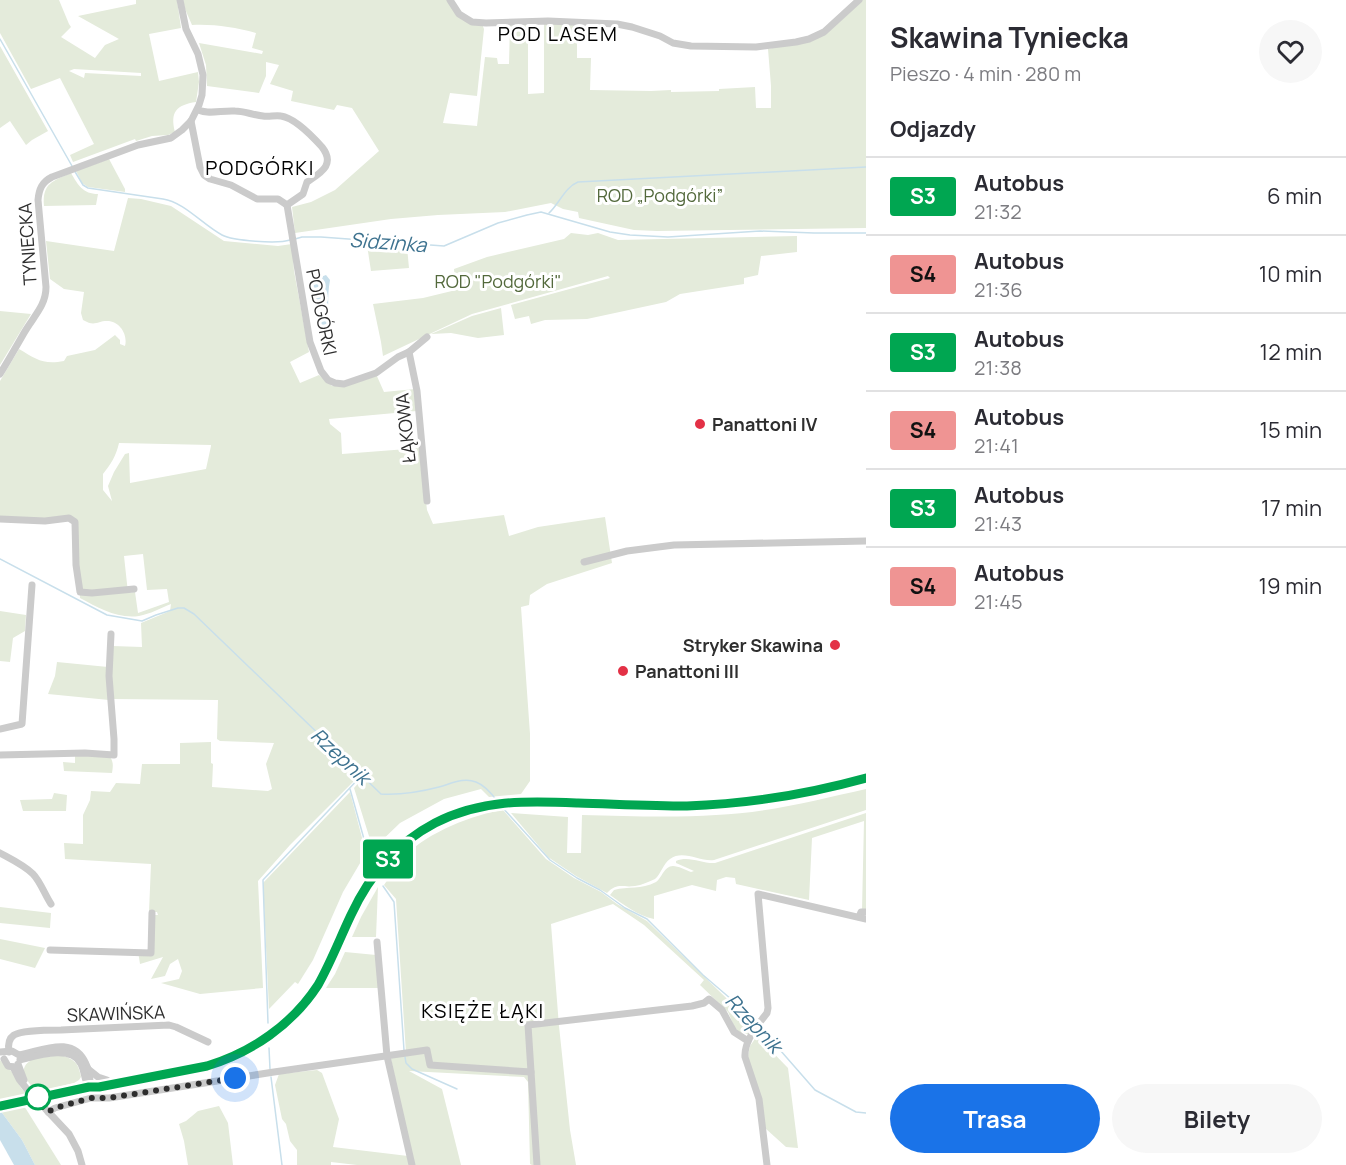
<!DOCTYPE html>
<html lang="pl">
<meta charset="utf-8">
<style>
body{margin:0;font-family:Manrope,sans-serif;background:#f7f7f7;color:#2b2b33;height:100vh;display:flex;flex-direction:column;font-size:22px;white-space:nowrap}
*{box-sizing:border-box;margin:0}
p{font-size:20px;color:#7c7c81}
.icon{flex:none;width:33px;height:33px;fill:none;stroke:currentColor;stroke-width:2;stroke-linecap:round;stroke-linejoin:round}
.map{position:relative;flex:1;overflow:hidden}
.drawer{display:flex;flex-direction:column;background:#fff;width:480px}
.drawer>*{flex:none}
.badge{padding:0 12px;border-radius:4px;font-size:21px;line-height:39px}
.you{position:absolute;width:30px;height:30px;margin:-15px;border:4px solid #fff;border-radius:50%;background:#1a73e8;box-shadow:0 0 0 9px #1a73e833}
.map>.badge{position:absolute;translate:-50% -50%;box-shadow:0 0 0 3px #fff}
h2{padding:0 24px;font-size:22px;line-height:54px}
.round{display:grid;place-items:center;flex:none;width:63px;height:63px;border-radius:32px;background:#f7f7f7}
.headline{display:flex;align-items:center;justify-content:space-between;height:102px;padding:0 24px}
h1{font-size:28px;font-weight:700;line-height:45px}
.button{display:flex;gap:12px;margin-top:auto;padding:12px 24px}
.button a{flex:1;height:69px;border-radius:36px;background:#1a73e8;color:#fff;font-size:24px;font-weight:700;line-height:69px;text-align:center}
.button a+a{background:#f7f7f7;color:#2b2b33}
ul{padding:0;list-style:none}
li{display:flex;align-items:center;gap:18px;height:78px;padding:0 24px;border-top:2px solid #e1e1e2}
li div{flex:1}
li b{display:block;font-size:22px}
li em{font-style:normal}
li .badge{min-width:66px;font-weight:700;text-align:center}
main{display:flex;flex:1;min-height:0}
.map>svg:first-child{display:block}
</style>
<main>
<div class="map">
<svg width="866" height="1165" viewBox="0 0 866 1165">
<rect width="100%" height="100%" fill="#fff"/>
<!-- green -->
<g fill="#e4ebdb" fill-rule="evenodd">
<path d="M 0,0 L 59,0 L 69,24 L 71,27 L 61,37 L 95,58 L 105,45 L 119,39 L 78,16 L 136,4 L 136,0 L 177,0 L 181,28 L 149,34 L 159,81 L 198,72 L 199,82 L 196,102 C 176,105 170,112 175,132 L 168,135 L 152,136 L 136,141 L 135,139 L 73,162 L 70,155 L 94,144 L 60,78 L 31,89 L 0,33 ZM 74,69 L 141,73 L 141,76 L 85,73 L 84,78 L 69,71 Z"/>
<path d="M 183,0 L 447,0 L 457,15 L 482,24 L 484,29 L 477,96 L 450,93 L 443,123 L 477,126 L 485,57 L 497,58 L 498,64 L 509,64 L 510,24 L 528,23 L 528,94 L 544,93 L 544,23 L 577,25 L 577,58 L 591,58 L 590,90 L 651,91 L 671,90 L 671,92 L 719,91 L 719,89 L 755,87 L 756,108 L 771,108 L 771,86 L 768,49 L 809,40 L 862,0 L 866,0 L 866,228 L 657,231 L 634,230 L 579,218 L 578,212 L 563,209 L 551,203 L 505,212 L 438,215 L 391,219 L 295,233 L 292,207 L 311,202 L 335,190 L 379,151 L 352,108 L 337,105 L 334,110 L 291,101 L 293,91 L 270,84 L 279,65 L 266,62 L 266,76 L 259,93 L 207,86 L 206,65 L 199,43 L 262,54 L 263,51 L 252,48 L 256,33 C 234,27 214,24 192,25 L 185,9 Z"/>
<polygon points="0,46 48,131 32,140 26,145 10,121 0,128"/>
<polygon points="109,159 125,189 125,192 88,187 82,183 76,171"/>
<path d="M 71,173 C 78,185 83,194 98,194 L 96,205 L 44,206 C 42,183 53,181 71,173 Z"/>
<path d="M 128,198 L 141,199 L 171,206 L 224,241 L 278,246 L 292,244 L 294,271 L 309,352 L 290,362 L 300,383 L 319,375 L 332,386 L 338,386 L 376,374 L 384,392 L 415,389 L 417,411 L 329,419 L 330,424 L 341,433 L 342,454 L 420,448 L 427,510 L 433,524 L 504,515 L 509,536 L 538,527 L 605,517 L 612,563 L 547,584 L 530,595 L 529,605 L 521,607 L 530,734 L 530,781 L 521,794 L 489,797 L 481,789 L 444,799 L 400,823 L 373,849 L 354,788 L 361,780 L 358,777 L 290,845 L 258,881 L 263,988 L 200,994 L 161,983 L 179,979 L 182,971 L 178,959 L 170,964 L 165,976 L 151,979 L 163,957 L 140,964 L 138,951 L 149,950 L 149,915 L 158,915 L 157,912 L 149,912 L 151,864 L 65,859 L 64,843 L 83,844 L 83,815 L 90,800 L 91,791 L 110,792 L 116,783 L 140,784 L 142,764 L 180,764 L 180,743 L 211,742 L 211,763 L 213,764 L 212,787 L 268,791 L 272,789 L 266,764 L 274,743 L 220,741 L 217,739 L 218,700 L 113,699 L 110,677 L 112,646 L 142,647 L 141,623 L 170,611 L 171,604 C 161,608 150,614 139,616 C 117,619 99,608 80,598 L 76,521 L 49,518 L 0,518 L 0,381 L 19,349 C 36,359 43,365 64,361 L 67,356 L 95,350 L 115,335 L 120,340 L 120,344 L 125,346 C 128,335 120,321 107,321 C 97,321 95,327 83,320 L 81,313 L 84,292 L 64,289 L 50,279 L 46,241 L 114,251 ZM 119,443 L 211,445 L 211,446 L 206,469 L 130,483 L 129,453 L 125,454 L 114,472 L 108,486 L 112,501 L 103,490 L 103,474 C 111,464 116,456 119,443 ZM 143,554 L 147,590 L 167,589 L 169,602 L 138,613 L 135,592 L 128,593 L 124,556 Z"/>
<polygon points="571,233 588,235 598,233 618,240 797,236 797,252 761,256 758,275 744,278 744,284 680,294 666,302 587,319 545,320 531,324 529,316 515,319 511,305 610,278 608,276 472,314 383,356 381,342 373,304 423,298 456,290 454,269 487,257 564,239"/>
<polygon points="367,245 407,247 409,268 371,271"/>
<polygon points="501,308 504,335 478,338 451,333 431,334 472,316"/>
<polygon points="0,311 31,314 0,365"/>
<polygon points="0,611 26,615 25,631 13,638 10,662 0,661"/>
<polygon points="57,662 108,667 109,700 48,694 55,676"/>
<path d="M 75,755 L 109,756 C 114,761 113,767 112,773 L 64,771 L 63,762 L 75,763 Z"/>
<path d="M 866,789 L 866,810 L 714,860 C 700,862 683,849 670,859 C 663,864 661,874 655,879 C 648,882 642,885 635,886 C 622,888 618,882 607,893 L 576,876 L 548,857 L 511,813 L 568,817 L 567,853 L 581,853 L 582,815 C 627,816 672,818 716,815 C 767,813 817,800 866,789 Z"/>
<polygon points="350,792 366,853 343,892 313,960 298,984 295,982 269,1009 263,883"/>
<polygon points="54,793 67,795 66,811 23,811 20,800 52,799"/>
<path d="M 503,810 L 546,859 L 574,878 L 601,892 L 617,904 L 647,921 L 754,1025 L 750,1034 L 740,1034 L 735,1028 L 728,1012 L 700,985 L 704,980 L 644,925 L 613,904 L 551,924 L 559,1026 L 570,1130 L 576,1165 L 532,1165 L 530,1164 L 528,1082 L 524,1077 L 409,1071 L 442,1089 L 461,1165 L 413,1165 L 391,1059 L 394,1055 L 406,1053 L 396,899 L 384,885 C 391,875 397,863 406,855 C 427,833 474,814 503,810 Z"/>
<path d="M 866,813 L 866,909 L 862,910 L 864,821 L 812,838 L 809,900 L 736,884 L 735,878 L 726,877 L 717,880 L 716,891 L 692,885 L 654,896 L 654,919 C 638,916 623,904 610,895 L 614,890 C 628,886 641,890 656,882 C 662,878 664,866 673,866 C 678,866 686,870 691,872 L 694,871 L 676,863 L 676,861 C 689,855 702,864 715,863 Z"/>
<polygon points="378,887 376,937 352,937 361,917"/>
<polygon points="0,907 51,913 50,928 0,923"/>
<polygon points="0,939 45,948 35,968 0,959"/>
<polygon points="345,952 376,955 379,988 326,988 335,974"/>
<polygon points="757,1036 788,1068 798,1148 786,1147 765,1128 748,1056 750,1046"/>
<path d="M 61,1055 C 75,1060 78,1062 81,1077 L 79,1080 L 74,1083 L 37,1092 C 29,1083 16,1070 30,1061 L 29,1059 Z"/>
<polygon points="0,1060 12,1072 21,1088 27,1094 15,1097 26,1109 61,1165 35,1165 22,1140 0,1110"/>
<polygon points="317,1070 322,1073 339,1119 333,1147 408,1156 411,1165 357,1165 331,1162 331,1165 297,1165 297,1150 290,1141 286,1124 282,1119 275,1085 279,1074"/>
<polygon points="219,1106 228,1123 233,1165 188,1165 184,1141 179,1124 186,1121 198,1111"/>
</g>
<!-- water -->
<g fill="#c8dfeb">
<path d="M 326,275 L 330,280 C 327,297 328,312 331,329 L 329,331 L 326,331 L 319,324 L 313,282 L 315,279 Z"/>
<polygon points="0,1110 22,1140 35,1165 14,1165 0,1140"/>
</g>
<g fill="none" stroke-linecap="round" stroke-linejoin="round">
<!-- stream -->
<g stroke="#c8dfeb" stroke-width="1.5">
<polyline points="0,39 72,166"/>
<path d="M 74,170 L 83,185 L 88,188 L 163,199 C 184,202 203,225 222,235 C 233,241 278,244 290,240"/>
<path d="M 549,213 C 559,204 565,187 578,182 L 866,167"/>
<polyline points="295,239 302,237 321,237 444,246 498,223 527,215 541,212 610,232 630,235 668,237 760,231 814,233 866,233"/>
<path d="M 0,559 L 107,615 L 142,621 L 156,615 L 178,608 L 184,608 L 194,614 L 381,794 C 400,795 420,792 439,787 C 451,784 463,777 476,782 C 484,785 492,794 497,801"/>
<polyline points="350,789 371,864"/>
<polyline points="502,807 550,860 577,878 600,890 625,908 647,919 703,975 745,1011 757,1024"/>
<polyline points="383,886 394,902 404,1050"/>
<polyline points="268,1023 263,880 362,775"/>
<polyline points="760,1027 815,1090 856,1112 866,1113"/>
<polyline points="269,1048 270,1069"/>
<polyline points="405,1057 406,1063 412,1069 457,1089"/>
<polyline points="271,1077 282,1165"/>
</g>
<!-- minor -->
<g stroke="#cbcbcb" stroke-width="7">
<polyline points="450,0 459,14 472,22 486,23 548,21 617,24 632,27 660,36 673,43 691,46 756,47 796,42 809,39 824,32 859,0"/>
<path d="M 191,121 L 200,167 L 204,175 L 210,179 L 231,185 L 257,199 L 278,199 L 287,205 L 303,194 L 307,182 C 320,173 336,165 322,147 C 313,137 295,118 281,116 C 275,115 269,117 263,116 C 253,115 244,111 235,111 C 222,110 210,115 198,110"/>
<polyline points="287,205 310,342 321,371 328,380 335,383 344,384 376,373 398,357 409,352 427,337"/>
<polyline points="409,352 417,391 427,501"/>
<path d="M 0,374 C 8,361 16,347 24,333 C 33,317 46,306 46,287 L 38,200 C 39,189 42,182 52,177 L 138,145 L 171,138 L 182,130 L 191,121 L 199,105 L 202,95 L 203,75 L 198,54 L 186,29 L 180,0"/>
<polyline points="0,519 45,521 69,518 75,522 76,565 80,592 92,593 134,589"/>
<polyline points="584,562 627,551 674,545 866,541"/>
<polyline points="0,729 22,724 32,585"/>
<polyline points="0,755 85,753 114,755 114,739 109,676 111,634"/>
<path d="M 0,853 C 11,859 24,865 33,874 C 40,881 45,895 51,904"/>
<polyline points="859,917 861,912 866,912"/>
<polyline points="377,942 387,1056 412,1165"/>
<polyline points="50,950 151,953 152,913"/>
<path d="M 0,1052 L 12,1051 L 19,1055 C 42,1051 73,1034 86,1064 C 90,1072 91,1078 89,1087"/>
<path d="M 9,1052 C 8,1046 8,1039 14,1035 C 23,1030 50,1030 61,1030 C 97,1028 133,1027 169,1025 L 176,1027 L 208,1042"/>
<polyline points="4,1059 8,1066 13,1067"/>
<path d="M 20,1060 C 36,1056 72,1044 81,1064 C 85,1072 84,1080 89,1087"/>
<polyline points="18,1064 24,1080"/>
<polyline points="13,1067 19,1079 26,1088 69,1134 78,1151 82,1165"/>
<polyline points="88,1069 98,1077 107,1080"/>
<polyline points="48,1112 55,1108 91,1098 109,1098 274,1072 427,1050 430,1065 531,1072"/>
<polyline points="537,1165 528,1025 692,1006 704,1003 709,999 722,1010 734,1032 748,1041"/>
<path d="M 767,1165 L 759,1099 L 745,1057 C 744,1041 757,1026 767,1013 L 768,1008 L 758,894 L 866,919"/>
</g>
<!-- major -->
<path stroke="#a6a6a6" stroke-width="8" d="M 46,1095 L 206,1066 C 252,1052 292,1025 318,985 C 331,963 340,938 351,915 C 369,876 397,843 435,823 C 483,798 530,801 582,803 C 617,805 652,806 687,805 C 747,804 808,793 866,778"/>
<!-- major-bridge -->
<polyline stroke="#a6a6a6" stroke-width="8" points="0,1106 46,1095"/>
</g>
<g fill="none" stroke-linecap="round" stroke-linejoin="round">
<!-- line casing -->
<g stroke="#fff" stroke-width="14">
<path id="line" d="M 0,1106 L 89,1087 L 99,1087 L 207,1066 C 252,1052 292,1025 318,985 C 331,962 340,938 351,915 C 369,876 397,843 435,823 C 482,799 527,801 578,803 C 614,804 650,806 687,806 C 747,804 808,794 866,778"/>
</g>
<!-- line -->
<use href="#line" stroke="#00a651" stroke-width="9"/>
<!-- walk -->
<polyline stroke="#2e2e2e" stroke-width="6" stroke-dasharray="0 10.8" points="38,1097 42,1107 48,1112 55,1108 91,1098 109,1098 235,1078"/>
</g>
<!-- markers -->
<g fill="#e33146" stroke="#fff" stroke-width="2">
<circle cx="700" cy="424" r="6"/>
<circle cx="835" cy="645" r="6"/>
<circle cx="623" cy="671" r="6"/>
</g>
<circle fill="#fff" stroke="#00a651" stroke-width="3" cx="38" cy="1097" r="12"/>
<g text-anchor="middle" dominant-baseline="central" stroke-width="6" stroke-linejoin="round" paint-order="stroke">
<!-- park labels -->
<g font-size="18" fill="#53693c" stroke="#fff">
<text x="660" y="195">ROD „Podgórki”</text>
<text x="498" y="281">ROD "Podgórki"</text>
</g>
<!-- street labels -->
<g font-size="18" fill="#2e2e2e" stroke="#fff">
<text transform="translate(27 244) rotate(-94)">TYNIECKA</text>
<text transform="translate(322 312) rotate(78)">PODGÓRKI</text>
<text transform="translate(405 428) rotate(-96)">ŁĄKOWA</text>
<text transform="translate(116 1013) rotate(-2)">SKAWIŃSKA</text>
</g>
<!-- poi labels -->
<g font-size="18" font-weight="bold" fill="#2e2e2e" stroke="#fff" text-anchor="start">
<text x="712" y="424">Panattoni IV</text>
<text x="823" y="645" text-anchor="end">Stryker Skawina</text>
<text x="635" y="671">Panattoni III</text>
</g>
<!-- neighbourhood labels -->
<g font-size="20" letter-spacing="1.5" fill="#000" stroke="#fff">
<text x="558" y="33">POD LASEM</text>
<text x="260" y="167">PODGÓRKI</text>
<text x="483" y="1010">KSIĘŻE ŁĄKI</text>
</g>
<!-- water labels -->
<g font-size="20" font-style="italic" fill="#3d728f" stroke="#fff">
<text transform="translate(388 242) rotate(4)">Sidzinka</text>
<text transform="translate(341 756) rotate(43)">Rzepnik</text>
<text transform="translate(754 1023) rotate(47)">Rzepnik</text>
</g>
</g>
</svg>
<div class="you" style="left:235px;top:1078px"></div>
<b class="badge" style="left:388px;top:859px;background:#00a651;color:#fff">S3</b>
</div>
<section class="drawer">
<div class="headline"><div><h1>Skawina Tyniecka</h1><p>Pieszo · 4 min · 280 m</p></div><a class="round"><svg class="icon" aria-label="heart" viewBox="0 0 24 24"><path d="M12 20l-8-8c-3-5 5-10 8-4 3-6 11-1 8 4z"/></svg></a></div>
<h2>Odjazdy</h2>
<ul>
<li><span class="badge" style="background:#00a651;color:#fff">S3</span><div><b>Autobus</b><p>21:32</p></div><em>6 min</em></li>
<li><span class="badge" style="background:#ef9493;color:#111">S4</span><div><b>Autobus</b><p>21:36</p></div><em>10 min</em></li>
<li><span class="badge" style="background:#00a651;color:#fff">S3</span><div><b>Autobus</b><p>21:38</p></div><em>12 min</em></li>
<li><span class="badge" style="background:#ef9493;color:#111">S4</span><div><b>Autobus</b><p>21:41</p></div><em>15 min</em></li>
<li><span class="badge" style="background:#00a651;color:#fff">S3</span><div><b>Autobus</b><p>21:43</p></div><em>17 min</em></li>
<li><span class="badge" style="background:#ef9493;color:#111">S4</span><div><b>Autobus</b><p>21:45</p></div><em>19 min</em></li>
</ul>
<div class="button"><a>Trasa</a><a>Bilety</a></div>
</section>
</main>
